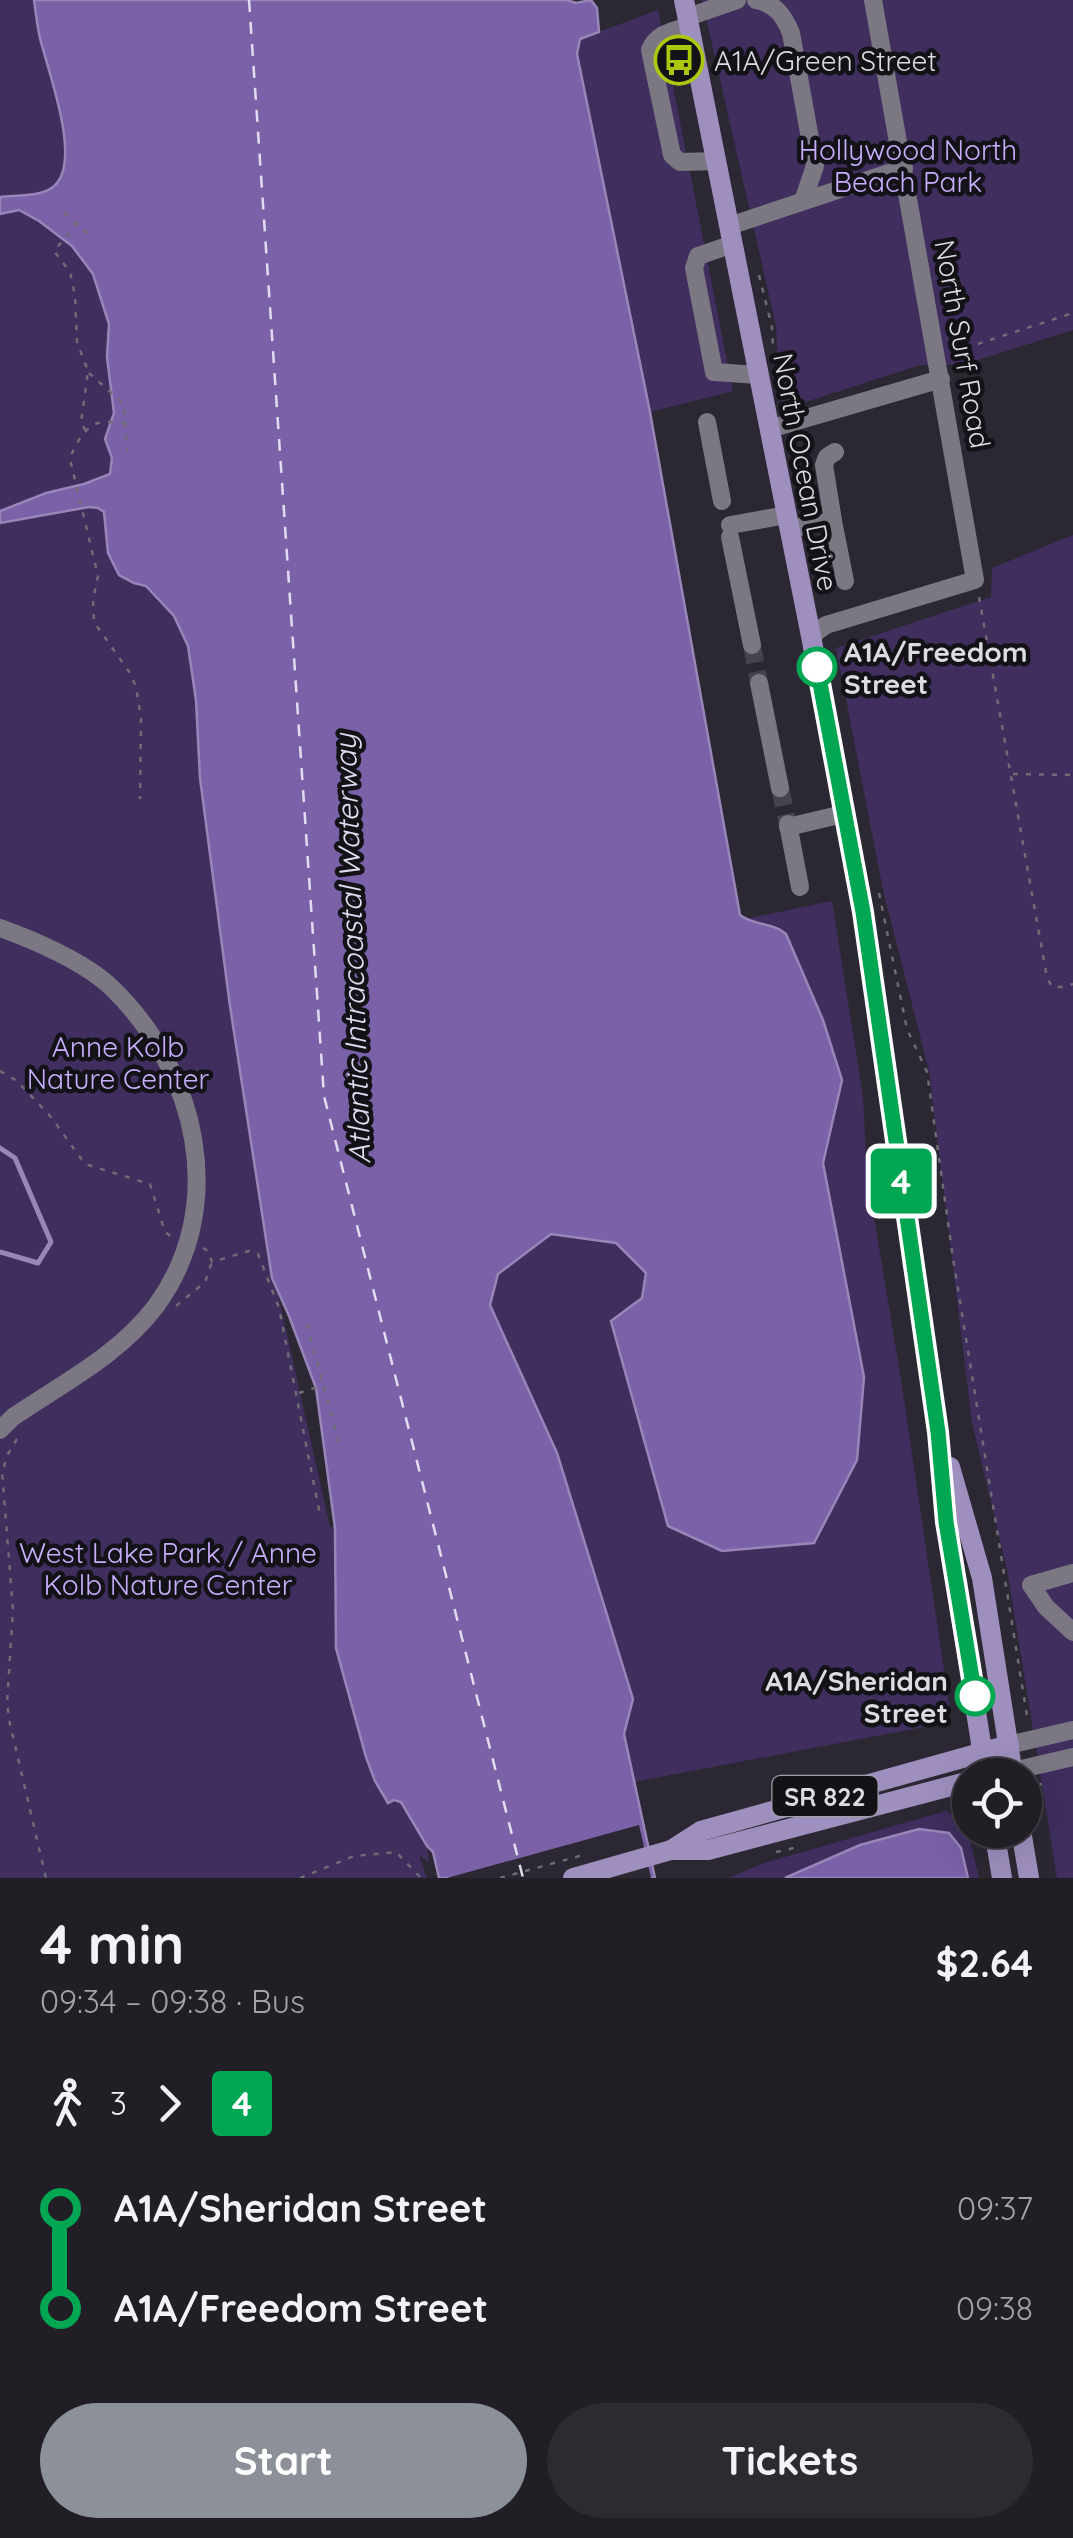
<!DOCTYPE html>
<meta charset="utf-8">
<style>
body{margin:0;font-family:Quicksand,sans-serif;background:#2d2b32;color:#f1f3f6;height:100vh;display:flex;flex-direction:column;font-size:38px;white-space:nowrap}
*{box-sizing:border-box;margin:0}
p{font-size:32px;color:#a2a2a7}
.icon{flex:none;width:55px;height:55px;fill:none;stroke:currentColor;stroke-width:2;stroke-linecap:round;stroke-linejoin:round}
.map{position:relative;height:1878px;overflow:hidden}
.side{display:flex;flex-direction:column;background:#211e26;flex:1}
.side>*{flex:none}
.badge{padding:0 20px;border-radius:8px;font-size:35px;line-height:65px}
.controls{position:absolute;left:952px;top:1758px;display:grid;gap:20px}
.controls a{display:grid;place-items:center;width:90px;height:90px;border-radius:50%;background:#211e26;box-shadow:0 10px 40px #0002,0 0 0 2px #3e3c43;font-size:50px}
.map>.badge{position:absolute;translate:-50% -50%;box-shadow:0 0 0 5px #fff}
.legs{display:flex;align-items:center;gap:15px;height:110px;padding:0 40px;font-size:32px}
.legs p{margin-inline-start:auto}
.headline{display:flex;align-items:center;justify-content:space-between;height:170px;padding:0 40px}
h1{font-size:55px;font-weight:700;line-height:75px}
.action{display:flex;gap:20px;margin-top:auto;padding:20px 40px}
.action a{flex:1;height:115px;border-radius:60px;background:#8c9099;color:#fff;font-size:40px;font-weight:700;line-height:115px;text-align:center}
.action a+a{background:#2d2b32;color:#f1f3f6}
ul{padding:0 40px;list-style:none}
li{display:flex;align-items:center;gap:35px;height:100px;font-size:38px}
li i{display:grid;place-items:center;width:15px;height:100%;margin:0 12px;background:currentColor}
li i::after{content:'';width:25px;height:25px;margin:-12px;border:8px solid;border-radius:50%;background:#211e26}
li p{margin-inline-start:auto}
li:first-child i{background:linear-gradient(#0000 50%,currentColor 0)}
li:last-child i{background:linear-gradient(currentColor 50%,#0000 0)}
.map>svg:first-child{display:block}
</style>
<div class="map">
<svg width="1073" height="1878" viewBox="0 0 1073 1878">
<rect width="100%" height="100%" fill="#2c2833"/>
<!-- green -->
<g fill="#3f2e5e">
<polygon points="0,0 46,0 206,487 224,959 266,1240 330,1527 335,1527 336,1648 362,1737 395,1800 401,1802 427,1846 429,1862 419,1855 427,1878 0,1878"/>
<polygon points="702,0 1073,0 1073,330 962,365 920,365 784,409 779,388 776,326"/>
<polygon points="658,10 733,391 650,412 577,54 580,39"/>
<polygon points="1073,535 1073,1878 1057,1878 1007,1569 972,1423 929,1071 883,890 836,648 991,597 992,568"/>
<polygon points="832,901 863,1097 867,1175 902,1386 950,1711 934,1725 634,1782 624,1733 633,1699 490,1305 498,1274 551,1234 616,1243 646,1273 642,1298 653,1469 668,1526 864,1377 823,1163 826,1145 777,926 745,919"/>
<polygon points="946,1811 966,1823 979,1878 968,1878 961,1848 919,1829 860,1845 785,1878 728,1878 764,1863"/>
</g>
<!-- water -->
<g fill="#7a61a8" stroke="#9886b9" stroke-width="2.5">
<path d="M 34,0 L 567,0 L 576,3 L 591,0 L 597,8 L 599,32 L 580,39 L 577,54 L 650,412 L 740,915 C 754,926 773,922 786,934 L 823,1020 L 842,1080 L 823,1163 L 864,1377 L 857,1460 L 814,1543 L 722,1551 L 668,1526 L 611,1321 L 642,1298 L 646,1273 L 616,1243 L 551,1234 L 498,1274 L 490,1305 L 557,1453 L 633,1699 L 624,1734 L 655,1878 L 439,1878 L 433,1852 L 427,1846 L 401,1802 L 394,1800 L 388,1803 L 375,1781 L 366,1757 L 336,1648 L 335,1528 L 316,1388 L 289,1316 L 272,1278 L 230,1006 L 200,778 L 196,700 L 188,646 L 174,616 L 146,586 L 134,583 L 119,575 L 108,553 L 104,512 L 98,508 L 89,507 L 0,523 L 0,511 L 46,493 L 84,484 L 110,474 L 112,458 L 105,439 L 114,413 L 107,357 L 109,324 L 93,274 L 72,246 L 39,221 L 19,210 L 0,214 L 0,197 C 15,195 41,197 53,187 C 84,163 47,69 40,38 C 37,26 36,13 34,0 Z"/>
<polygon points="919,1829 949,1833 961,1848 968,1878 785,1878 860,1845"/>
</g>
<!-- pier -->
<polygon fill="#2c2833" points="639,1825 651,1878 447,1878"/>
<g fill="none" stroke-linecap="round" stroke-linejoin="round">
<!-- stream -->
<polyline stroke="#9886b9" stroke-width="5" points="0,1148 15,1158 51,1242 38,1263 0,1252"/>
<!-- ferry -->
<polyline stroke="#e2dcf0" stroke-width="2.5" stroke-dasharray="12 10" stroke-linecap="butt" points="249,0 324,1096 523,1878"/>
<!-- minor-tunnel -->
<g stroke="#47434d" stroke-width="18" stroke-dasharray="18 9" stroke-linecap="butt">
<polyline points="752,645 759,683"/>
<polyline points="780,788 788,824"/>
</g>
<!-- path -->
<g stroke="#6f6c75" stroke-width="2.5" stroke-dasharray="5 8" stroke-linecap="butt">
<polyline points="64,213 91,236"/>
<polyline points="78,223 54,251 70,272 75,296 77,342 88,371 81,423 86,431"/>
<polyline points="759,275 772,327 773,346"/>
<polyline points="953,352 1073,313"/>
<polyline points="89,373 124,404 127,451"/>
<path d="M 126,423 C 118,423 105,421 98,423 C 84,428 74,446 70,459 L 98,576 L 93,600 L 94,622 L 130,673 L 136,687 L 141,718 L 140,799"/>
<polyline points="979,597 1047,978 1052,987 1062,987 1073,984"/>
<polyline points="1013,774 1073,775"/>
<polyline points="879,893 907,1029 927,1072 953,1258 1027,1716"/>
<polyline points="0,1071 17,1081 51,1117 85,1164 150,1184 165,1232 172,1237"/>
<polyline points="203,1248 208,1251 212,1262 249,1251 258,1254 279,1308 320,1515"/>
<polyline points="176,1306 205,1282 212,1262"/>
<polyline points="307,1324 340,1447"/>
<polyline points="299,1393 324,1385"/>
<polyline points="17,1439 8,1454 2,1472 13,1610 7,1703 10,1724 46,1878"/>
<polyline points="1038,1787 1044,1781"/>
<polyline points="776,1852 798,1847"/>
<polyline points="300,1878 354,1856 396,1852 421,1878"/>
<polyline points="500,1878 583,1855"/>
</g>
<!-- minor -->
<g stroke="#7b7884" stroke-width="18">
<path d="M 756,0 C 776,4 784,16 791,33 L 815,166 L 803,201"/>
<polyline points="688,17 737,0"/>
<path d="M 689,26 C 674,31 656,33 650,50 L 672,155 L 680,162 L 716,161"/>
<polyline points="729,226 904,168"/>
<polyline points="733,244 698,256 694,268 714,372 758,375"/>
<polyline points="707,422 722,501"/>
<polyline points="769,429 941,379"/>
<polyline points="833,521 845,581"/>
<polyline points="730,525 787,515"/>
<polyline points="789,529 833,521 824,465 827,457 835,452"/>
<polyline points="730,537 752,645"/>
<polyline points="811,636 826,625 975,580 873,0"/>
<polyline points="759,683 780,788"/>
<polyline points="788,824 800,887"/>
<polyline points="788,827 843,814"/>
<path d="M 0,928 C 34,940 87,963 113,989 C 197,1071 229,1206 156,1306 C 119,1355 63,1383 13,1417 L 0,1430"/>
<polyline points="1073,1573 1031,1585 1046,1607 1073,1632"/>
<polyline points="1009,1745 1073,1730"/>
<polyline points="1013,1771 1073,1757"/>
</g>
<!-- major -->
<g stroke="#9e8fbe" stroke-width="20">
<polyline points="684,0 811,636 863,912 938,1432 946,1522 986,1775"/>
<polyline points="950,1467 982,1578 1013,1775"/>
<polyline points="994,1830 1002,1878"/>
<polyline points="1021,1830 1029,1878"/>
<polyline points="673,1849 701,1831 1009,1745"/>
<polyline points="573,1878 671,1850 708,1850 970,1781"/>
</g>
</g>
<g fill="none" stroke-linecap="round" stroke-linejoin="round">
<!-- line-1 casing -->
<g stroke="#fff" stroke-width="22">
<polyline id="line-1" points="817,667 863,912 938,1432 946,1522 975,1696"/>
</g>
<!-- line-1 -->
<use href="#line-1" stroke="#00a651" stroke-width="15"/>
</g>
<!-- icons -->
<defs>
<g id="bus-ring" transform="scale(2.5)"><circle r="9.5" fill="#131217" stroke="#adc610" stroke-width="1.5"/><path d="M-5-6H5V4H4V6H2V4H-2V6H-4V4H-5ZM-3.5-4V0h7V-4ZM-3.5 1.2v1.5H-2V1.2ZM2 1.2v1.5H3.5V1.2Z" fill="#adc610"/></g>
</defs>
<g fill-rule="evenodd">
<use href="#bus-ring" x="679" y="60"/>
</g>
<!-- markers -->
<g fill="#fff" stroke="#00a651" stroke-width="5">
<circle cx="817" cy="667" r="18"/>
<circle cx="975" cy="1696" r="18"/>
</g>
<g text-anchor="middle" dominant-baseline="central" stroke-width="9" stroke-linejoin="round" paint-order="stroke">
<!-- shield labels -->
<rect fill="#131217" stroke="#a09fa5" stroke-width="2.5" x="772.5" y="1776" width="105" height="40" rx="8"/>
<g font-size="25" font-weight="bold" fill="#dddbe2">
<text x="825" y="1796">SR 822</text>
</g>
<!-- poi labels -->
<g font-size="28" fill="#dddbe2" stroke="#131217" text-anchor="start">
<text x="714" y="60">A1A/Green Street</text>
</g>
<!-- park labels -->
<g font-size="28" fill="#c8aefd" stroke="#131217">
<text x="908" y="149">Hollywood North<tspan x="908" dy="32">Beach Park</tspan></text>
<text x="118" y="1046">Anne Kolb<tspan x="118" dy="32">Nature Center</tspan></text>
<text x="168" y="1552">West Lake Park / Anne<tspan x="168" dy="32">Kolb Nature Center</tspan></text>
</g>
<!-- street labels -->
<g font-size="28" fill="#dddbe2" stroke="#131217">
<text transform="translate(963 344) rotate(80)">North Surf Road</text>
<text transform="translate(806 472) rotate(79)">North Ocean Drive</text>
</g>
<!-- stop labels -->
<g font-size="28" font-weight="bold" fill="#dddbe2" stroke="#131217" text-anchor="start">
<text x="844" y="651">A1A/Freedom<tspan x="844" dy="32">Street</tspan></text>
<text x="948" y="1680" text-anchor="end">A1A/Sheridan<tspan x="948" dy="32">Street</tspan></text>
</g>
<!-- water labels -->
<g font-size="30" font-style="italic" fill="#e2dcf0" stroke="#131217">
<text transform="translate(352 949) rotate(-92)">Atlantic Intracoastal Waterway</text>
</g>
</g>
</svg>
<div class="controls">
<a><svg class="icon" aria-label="locate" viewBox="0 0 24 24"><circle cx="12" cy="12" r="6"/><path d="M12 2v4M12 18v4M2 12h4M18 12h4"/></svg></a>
</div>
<b class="badge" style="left:901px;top:1181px;background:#00a651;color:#fff">4</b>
</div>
<section class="side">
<div class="headline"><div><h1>4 min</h1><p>09:34 – 09:38 · Bus</p></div><b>$2.64</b></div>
<div class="legs"><svg class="icon" aria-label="walk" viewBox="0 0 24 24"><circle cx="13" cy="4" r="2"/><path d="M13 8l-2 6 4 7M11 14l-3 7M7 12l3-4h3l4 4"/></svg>3<svg class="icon" aria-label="forward" viewBox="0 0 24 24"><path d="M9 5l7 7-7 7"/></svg><b class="badge" style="background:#00a651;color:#fff">4</b></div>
<ul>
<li><i style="color:#00a651"></i><b>A1A/Sheridan Street</b><p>09:37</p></li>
<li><i style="color:#00a651"></i><b>A1A/Freedom Street</b><p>09:38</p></li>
</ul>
<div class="action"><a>Start</a><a>Tickets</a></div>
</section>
